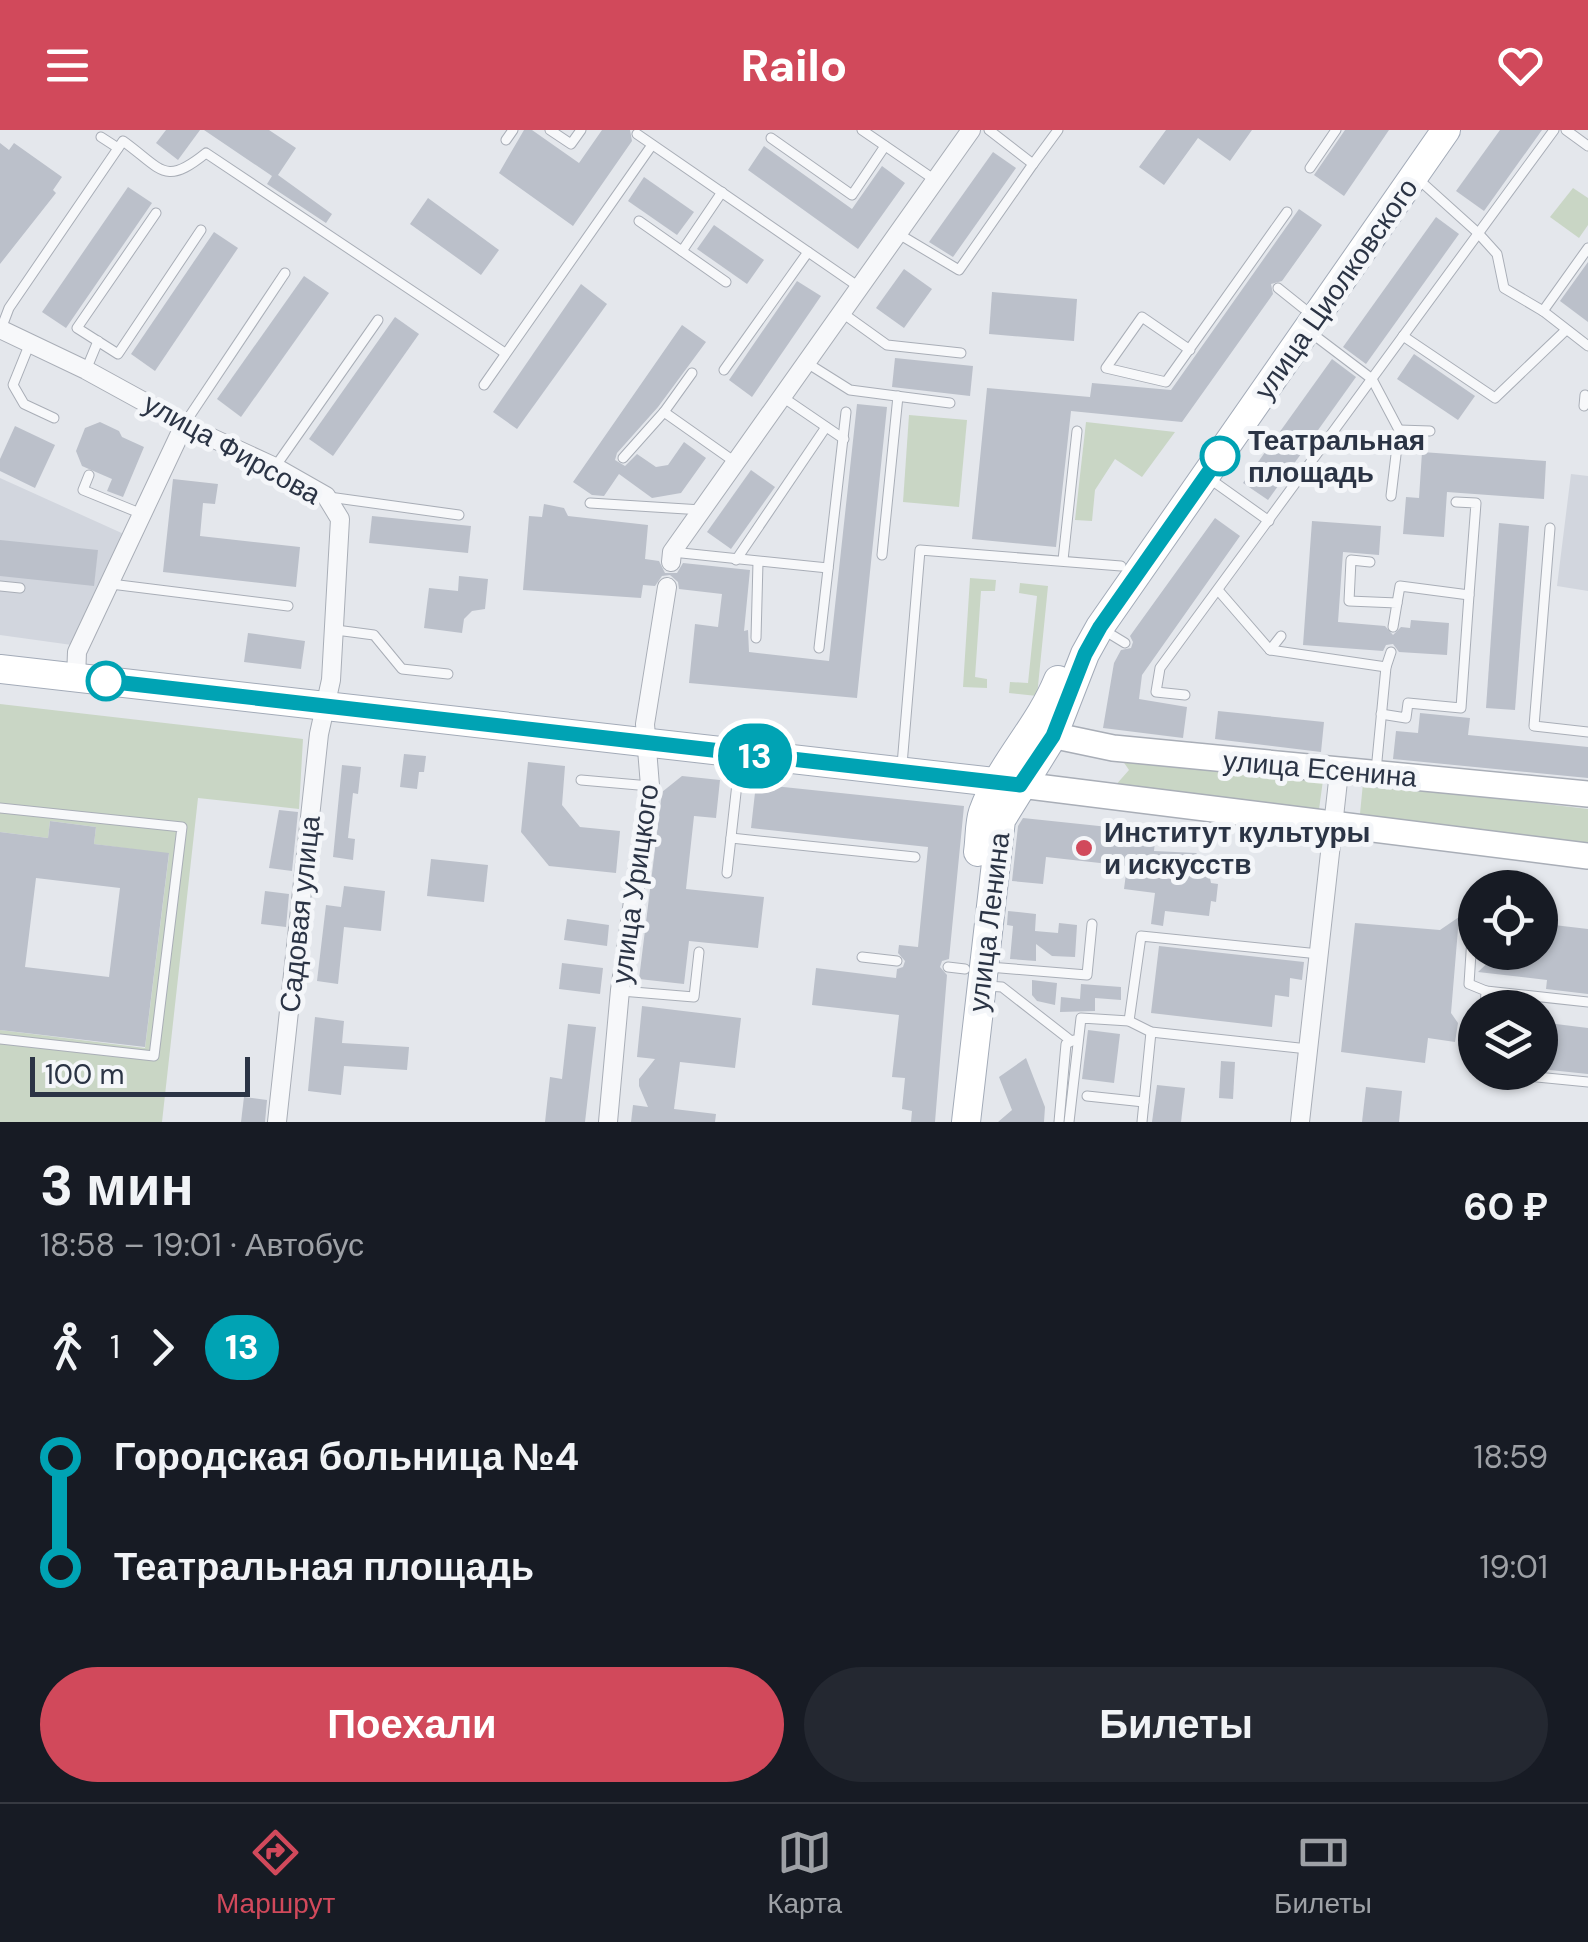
<!DOCTYPE html>
<html lang="ru">
<meta charset="utf-8">
<style>
body{margin:0;font-family:"DM Sans",sans-serif;background:#242831;color:#f1f3f6;height:100vh;display:flex;flex-direction:column;font-size:38px;white-space:nowrap}
*{box-sizing:border-box;margin:0}
p{font-size:32px;color:#9ea1a6}
.icon{flex:none;width:55px;height:55px;fill:none;stroke:currentColor;stroke-width:2;stroke-linecap:round;stroke-linejoin:round}
.map{position:relative;height:992px;overflow:hidden}
.drawer{display:flex;flex-direction:column;background:#171b24;flex:1}
.drawer>*{flex:none}
.badge{padding:0 20px;border-radius:32px;font-size:35px;line-height:65px}
.controls{position:absolute;left:1458px;top:740px;display:grid;gap:20px}
.controls a{display:grid;place-items:center;width:100px;height:100px;border-radius:50%;background:#171b24;box-shadow:0 2px 8px #0004;font-size:50px}
.scale{position:absolute;left:30px;bottom:25px;width:220px;box-sizing:border-box;padding-left:10px;border:5px solid #2b3445;border-top:0;font-size:28px;line-height:35px;white-space:nowrap;color:#2b3445;-webkit-text-stroke:8px #f4f6f9;paint-order:stroke}
.map>.badge{position:absolute;translate:-50% -50%;box-shadow:0 0 0 5px #fff}
.legs{display:flex;align-items:center;gap:15px;height:110px;padding:0 40px;font-size:32px}
.legs p{margin-inline-start:auto}
.head{display:flex;align-items:center;justify-content:space-between;height:170px;padding:0 40px}
h1{font-size:55px;font-weight:800;line-height:75px}
.button{display:flex;gap:20px;margin-top:auto;padding:20px 40px}
.button a{flex:1;height:115px;border-radius:60px;background:#d1495b;color:#fff;font-size:40px;font-weight:800;line-height:115px;text-align:center}
.button a+a{background:#242831;color:#f1f3f6}
ul{padding:0 40px;list-style:none}
li{display:flex;align-items:center;gap:35px;height:110px;font-size:38px}
li i{display:grid;place-items:center;width:15px;height:100%;margin:0 12px;background:currentColor}
li i::after{content:'';width:25px;height:25px;margin:-12px;border:8px solid;border-radius:50%;background:#171b24}
li p{margin-inline-start:auto}
li:first-child i{background:linear-gradient(#0000 50%,currentColor 0)}
li:last-child i{background:linear-gradient(currentColor 50%,#0000 0)}
header{display:flex;justify-content:space-between;align-items:center;height:130px;padding:0 40px;background:#d1495b;color:#fff;font-size:45px;font-weight:800}
.menu{display:flex;justify-content:space-around;align-items:center;height:140px;border-top:2px solid #363941;background:#171b24;font-size:28px;color:#9ea1a6}
.menu a{display:grid;justify-items:center;gap:5px}
.menu .on{color:#d1495b}
.map>svg:first-child{display:block}
</style>
<header><svg class="icon" aria-label="menu" viewBox="0 0 24 24"><path d="M4 6h16M4 12h16M4 18h16"/></svg>Railo<svg class="icon" aria-label="heart" viewBox="0 0 24 24"><path d="M12 20l-8-8c-3-5 5-10 8-4 3-6 11-1 8 4z"/></svg></header>
<div class="map">
<svg width="1588" height="992" viewBox="0 0 1588 992">
<rect width="100%" height="100%" fill="#e4e7ec"/>
<!-- built -->
<g fill="#d2d6de">
<polygon points="1571,344 1588,346 1588,461 1557,456"/>
<polygon points="0,348 126,405 72,515 0,505"/>
</g>
<!-- green -->
<g fill="#c9d6c5">
<polygon points="1573,58 1588,68 1588,95 1579,108 1550,87"/>
<polygon points="909,285 967,290 959,377 903,372"/>
<polygon points="1086,292 1175,302 1142,347 1115,329 1095,360 1092,391 1075,390"/>
<polygon points="970,448 996,450 995,461 981,461 975,547 987,549 987,558 963,557"/>
<polygon points="1020,453 1048,456 1037,566 1009,563 1010,552 1028,553 1037,466 1019,463"/>
<polygon points="0,574 303,609 299,679 198,668 162,992 0,992 0,900 145,918 169,724 94,714 96,697 50,691 48,708 0,702"/>
<polygon points="1118,624 1323,650 1318,687 1114,657 1129,640"/>
<polygon points="1363,653 1588,679 1588,721 1359,694"/>
</g>
<!-- building -->
<g fill="#bbc0ca" fill-rule="evenodd">
<polygon points="166,0 200,0 178,30 156,13"/>
<polygon points="204,0 269,0 296,18 278,45 332,84 326,93 267,54 272,46"/>
<polygon points="524,0 532,0 579,33 602,0 630,0 632,11 573,96 499,43"/>
<polygon points="1166,0 1252,0 1230,31 1198,8 1164,55 1139,37"/>
<polygon points="1345,0 1389,0 1344,66 1314,45"/>
<polygon points="1500,0 1542,0 1484,81 1456,61"/>
<polygon points="0,13 9,20 14,13 62,47 53,60 56,63 0,134"/>
<polygon points="764,16 852,79 882,36 905,53 858,119 748,40"/>
<polygon points="993,22 1016,38 953,127 929,112"/>
<polygon points="644,47 694,82 677,105 628,71"/>
<polygon points="128,57 152,73 66,198 42,182"/>
<polygon points="428,68 499,120 481,145 410,94"/>
<polygon points="1299,79 1322,95 1282,151 1271,154 1273,164 1182,292 1071,281 1056,417 972,409 987,258 1090,267 1092,253 1171,260"/>
<polygon points="1436,87 1459,104 1366,234 1343,217"/>
<polygon points="714,95 764,130 747,154 697,119"/>
<polygon points="214,102 238,118 155,241 131,224"/>
<polygon points="1588,132 1588,192 1560,171"/>
<polygon points="904,139 932,159 904,198 876,178"/>
<polygon points="304,146 329,163 241,287 217,269"/>
<polygon points="797,151 821,166 752,267 729,250"/>
<polygon points="581,154 607,174 517,299 493,282"/>
<polygon points="992,162 1077,169 1074,211 989,204"/>
<polygon points="395,187 419,204 333,326 309,309"/>
<polygon points="682,195 706,212 658,277 617,323 615,330 625,336 637,324 656,337 668,335 684,312 706,328 681,363 652,368 619,344 604,366 592,365 573,352"/>
<polygon points="1414,224 1475,266 1458,290 1397,249"/>
<polygon points="895,228 973,236 970,266 892,257"/>
<polygon points="1332,229 1356,247 1268,370 1243,353"/>
<polygon points="857,274 887,277 857,568 689,553 695,494 718,497 722,464 679,459 678,452 670,445 662,446 655,456 643,455 641,468 523,460 529,386 542,387 544,374 564,378 568,386 648,395 645,429 659,431 665,443 677,443 683,433 750,440 744,501 748,500 749,522 829,531"/>
<polygon points="100,292 119,301 122,307 144,317 123,367 107,361 112,349 82,336 76,321 85,298"/>
<polygon points="15,296 55,315 35,358 0,341 0,329"/>
<polygon points="1422,322 1546,331 1544,369 1447,362 1444,407 1403,404 1406,367 1419,368"/>
<polygon points="751,340 775,357 731,419 707,402"/>
<polygon points="173,349 218,354 215,374 203,373 200,406 300,417 296,457 163,442"/>
<polygon points="372,386 471,396 468,423 369,413"/>
<polygon points="1215,388 1240,406 1142,545 1139,569 1187,577 1183,608 1103,598 1114,533 1121,520 1131,518 1133,512 1130,506"/>
<polygon points="1312,391 1381,396 1379,425 1343,422 1338,492 1385,496 1393,505 1401,497 1410,498 1411,490 1449,493 1447,525 1399,522 1393,514 1386,515 1383,521 1303,515"/>
<polygon points="1499,393 1529,396 1515,580 1486,578"/>
<polygon points="0,410 98,420 94,456 0,446"/>
<polygon points="459,446 488,449 485,479 472,481 464,489 462,503 424,498 429,458 458,461"/>
<polygon points="248,503 305,511 301,539 244,532"/>
<polygon points="1218,581 1324,592 1321,622 1215,609"/>
<polygon points="1420,583 1470,588 1468,605 1588,617 1588,648 1393,629 1396,601 1418,603"/>
<polygon points="404,624 426,626 424,642 419,642 417,659 400,657"/>
<polygon points="528,632 565,636 562,675 580,697 620,701 616,743 549,736 521,702"/>
<polygon points="342,635 361,637 358,664 353,663 348,708 355,709 353,730 333,727"/>
<polygon points="682,646 720,650 716,688 694,686 686,759 764,767 758,818 689,811 684,854 639,849 662,662"/>
<polygon points="756,654 964,676 949,829 942,831 940,837 947,845 935,992 911,992 912,981 902,979 905,948 892,947 899,885 812,875 816,838 896,848 897,839 903,837 905,831 898,823 899,815 918,817 928,717 751,698"/>
<polygon points="279,680 298,682 292,741 269,738"/>
<polygon points="1023,688 1156,702 1154,721 1196,723 1207,733 1211,753 1218,754 1216,772 1211,771 1209,786 1165,781 1163,796 1151,794 1155,763 1124,759 1127,736 1046,727 1043,754 1012,751 1018,696"/>
<path d="M 50,691 L 96,697 L 94,714 L 169,723 L 145,917 L 0,900 L 0,702 L 48,708 ZM 36,748 L 120,758 L 109,847 L 25,837 Z"/>
<polygon points="431,729 488,735 484,772 427,766"/>
<polygon points="344,756 385,761 381,801 344,797 338,854 317,851 326,775 341,777"/>
<polygon points="265,761 289,764 286,797 261,794"/>
<polygon points="1008,781 1036,784 1035,801 1058,803 1059,793 1077,795 1075,827 1052,826 1036,814 1036,831 1010,829 1013,796 1007,795"/>
<polygon points="1459,787 1451,883 1458,893 1455,912 1428,908 1425,933 1341,922 1355,793 1440,800"/>
<polygon points="567,789 609,795 607,816 564,810"/>
<polygon points="1554,795 1588,799 1588,864 1546,859 1547,850 1478,842 1499,822 1540,822 1540,802 1552,804"/>
<polygon points="1159,816 1304,832 1302,850 1290,848 1289,867 1275,865 1272,897 1151,883"/>
<polygon points="562,833 603,838 600,864 559,859"/>
<polygon points="1032,850 1057,853 1055,875 1037,871 1032,865"/>
<polygon points="1081,854 1121,857 1121,870 1095,868 1095,881 1060,882 1061,867 1080,869"/>
<polygon points="642,876 741,888 735,938 680,932 674,979 716,984 715,992 631,992 633,975 648,977 639,956 639,949 655,929 637,927"/>
<polygon points="315,887 344,891 342,913 409,917 407,940 344,936 341,965 308,961"/>
<polygon points="1540,892 1588,898 1588,944 1540,939"/>
<polygon points="568,894 596,897 585,992 545,992 550,947 562,949"/>
<polygon points="1088,900 1120,904 1114,953 1082,949"/>
<polygon points="1026,928 1045,977 1044,992 998,992 1012,980 999,947"/>
<polygon points="1221,931 1235,932 1233,969 1219,968"/>
<polygon points="1157,955 1185,958 1181,992 1152,992"/>
<polygon points="1366,957 1402,961 1399,992 1362,992"/>
<polygon points="244,967 267,970 265,992 241,992"/>
</g>
<g fill="none" stroke-linecap="round" stroke-linejoin="round">
<!-- lane casing -->
<g stroke="#a9aeb7" stroke-width="11">
<g id="lane">
<polyline points="550,0 571,14 581,0"/>
<polyline points="862,0 935,50"/>
<polyline points="1566,0 1588,16"/>
<polyline points="637,4 859,157"/>
<polyline points="101,7 118,18"/>
<polyline points="771,8 852,65 885,16"/>
<polyline points="506,10 513,0"/>
<polyline points="1033,34 1058,0"/>
<polyline points="1310,38 1336,0"/>
<polyline points="1417,48 1478,103 1497,124 1504,158 1543,181 1588,216"/>
<polyline points="156,83 77,198 118,224 201,100"/>
<polyline points="639,91 726,152"/>
<polyline points="897,103 959,140 1033,34 989,0"/>
<polyline points="682,121 722,62"/>
<polyline points="1278,158 1303,178"/>
<polyline points="1543,181 1588,118"/>
<polyline points="841,182 887,215 961,223"/>
<path d="M 1,199 L 9,178 L 123,11 C 162,39 164,57 206,23 L 505,223"/>
<polyline points="1310,202 1372,249 1399,300 1391,366"/>
<polyline points="1403,206 1495,268 1566,200"/>
<polyline points="30,213 13,255 24,274 54,288"/>
<polyline points="1190,220 1142,187 1106,238 1166,252 1287,82"/>
<polyline points="807,233 850,260 950,273"/>
<polyline points="86,240 98,211"/>
<polyline points="724,240 808,122"/>
<polyline points="692,243 664,282 735,332"/>
<polyline points="484,255 652,15"/>
<polyline points="781,266 844,309"/>
<polyline points="1584,276 1585,265"/>
<polyline points="185,293 285,143"/>
<polyline points="1399,300 1430,301"/>
<polyline points="623,328 664,282"/>
<polyline points="275,337 378,190"/>
<polyline points="89,345 83,360 142,384"/>
<polyline points="1210,349 1269,391"/>
<polyline points="329,367 459,385"/>
<polyline points="590,373 702,380"/>
<polyline points="1550,398 1534,596 1588,602"/>
<polyline points="672,422 828,438"/>
<polyline points="882,425 898,266"/>
<polyline points="736,430 826,297"/>
<polyline points="1063,430 1077,301"/>
<polyline points="1370,432 1351,430 1349,471 1397,473 1393,497"/>
<polyline points="111,454 288,476"/>
<polyline points="0,456 20,458"/>
<polyline points="1218,460 1270,520"/>
<polyline points="1397,473 1400,456 1469,465 1476,373 1456,372"/>
<polyline points="1102,499 1125,513"/>
<polyline points="336,500 374,505 402,539 448,544"/>
<polyline points="1281,506 1270,520 1386,537"/>
<polyline points="756,508 758,432"/>
<polyline points="819,518 846,282"/>
<polyline points="1185,565 1156,562 1160,538 1554,0"/>
<polyline points="1381,584 1406,588 1408,573 1461,578 1469,465"/>
<polyline points="902,635 920,420 1121,436"/>
<polyline points="1376,641 1386,537 1391,522"/>
<polyline points="581,650 650,656"/>
<polyline points="0,678 182,697 154,926 0,909"/>
<polyline points="731,708 915,727"/>
<polyline points="727,743 740,627"/>
<polyline points="1475,760 1469,854 1486,861 1485,878"/>
<polyline points="862,827 897,831"/>
<polyline points="948,837 965,839"/>
<polyline points="989,837 1087,845 1092,794"/>
<polyline points="986,856 1002,857 1070,910"/>
<polyline points="621,861 694,867 699,822"/>
<polyline points="1486,861 1588,872"/>
<polyline points="1129,891 1141,806 1319,824"/>
<polyline points="1507,944 1588,952"/>
<polyline points="1087,966 1144,972"/>
<polyline points="1059,992 1066,914 1074,910"/>
<polyline points="1069,992 1081,888 1129,891 1151,902 1308,919"/>
<polyline points="1142,992 1151,902"/>
</g>
</g>
<!-- street casing -->
<g stroke="#a9aeb7" stroke-width="20">
<g id="street">
<polyline points="0,199 86,240 199,302 275,337 326,366 340,389 331,550 319,604 277,992"/>
<polyline points="671,432 672,422 971,0"/>
<polyline points="76,548 77,522 185,293"/>
<polyline points="608,992 620,860 650,656 645,594 667,457"/>
<polyline points="1300,992 1339,642"/>
</g>
</g>
<!-- secondary casing -->
<g stroke="#a9aeb7" stroke-width="28">
<g id="secondary">
<polyline points="1037,602 1113,618 1588,664"/>
<polyline points="1021,655 1588,726"/>
</g>
</g>
<!-- primary casing -->
<g stroke="#a3abb8" stroke-width="30">
<g id="primary">
<polyline points="0,539 1012,654"/>
<path d="M 978,722 C 980,709 979,694 983,682 C 1000,635 1039,597 1058,550"/>
<polyline points="966,992 1001,690 1053,606 1085,524 1100,497 1446,0"/>
</g>
</g>
<!-- lane -->
<use href="#lane" stroke="#f7f8fa" stroke-width="9"/>
<!-- street -->
<use href="#street" stroke="#f7f8fa" stroke-width="18"/>
<!-- secondary -->
<use href="#secondary" stroke="#fff" stroke-width="25"/>
<!-- primary -->
<use href="#primary" stroke="#fff" stroke-width="28"/>
</g>
<g fill="none" stroke-linecap="round" stroke-linejoin="round">
<!-- line-1 casing -->
<g stroke="#fff" stroke-width="22">
<polyline id="line-1" points="106,551 1020,655 1053,606 1085,524 1100,497 1220,326"/>
</g>
<!-- line-1 -->
<use href="#line-1" stroke="#00a3b4" stroke-width="15"/>
</g>
<!-- markers -->
<g fill="#fff" stroke="#00a3b4" stroke-width="5">
<circle cx="1220" cy="326" r="18"/>
<circle cx="106" cy="551" r="18"/>
</g>
<circle fill="#d1495b" stroke="#f4f6f9" stroke-width="4" cx="1084" cy="718" r="10"/>
<g text-anchor="middle" dominant-baseline="central" stroke-width="10" stroke-linejoin="round" paint-order="stroke">
<!-- street labels -->
<g font-size="28" fill="#2b3445" stroke="#f4f6f9">
<text transform="translate(1336 159) rotate(-55)">улица Циолковского</text>
<text transform="translate(232 319) rotate(29)">улица Фирсова</text>
<text transform="translate(1320 639) rotate(5)">улица Есенина</text>
<text transform="translate(635 754) rotate(-82)">улица Урицкого</text>
<text transform="translate(300 784) rotate(-84)">Садовая улица</text>
<text transform="translate(989 792) rotate(-83)">улица Ленина</text>
</g>
<!-- stop labels -->
<g font-size="28" font-weight="bold" fill="#2b3445" stroke="#f4f6f9" text-anchor="start">
<text x="1248" y="310">Театральная<tspan x="1248" dy="32">площадь</tspan></text>
</g>
<!-- poi labels -->
<g font-size="28" font-weight="bold" fill="#2b3445" stroke="#f4f6f9" text-anchor="start">
<text x="1104" y="702">Институт культуры<tspan x="1104" dy="32">и искусств</tspan></text>
</g>
</g>
</svg>
<div class="controls">
<a><svg class="icon" aria-label="locate" viewBox="0 0 24 24"><circle cx="12" cy="12" r="6"/><path d="M12 2v4M12 18v4M2 12h4M18 12h4"/></svg></a>
<a><svg class="icon" aria-label="layers" viewBox="0 0 24 24"><path d="M12 4l9 5-9 5-9-5zM3 14l9 5 9-5"/></svg></a>
</div>
<div class="scale">100 m</div>
<b class="badge" style="left:755px;top:626px;background:#00a3b4;color:#fff">13</b>
</div>
<section class="drawer">
<div class="head"><div><h1>3 мин</h1><p>18:58 – 19:01 · Автобус</p></div><b>60 ₽</b></div>
<div class="legs"><svg class="icon" aria-label="walk" viewBox="0 0 24 24"><circle cx="13" cy="4" r="2"/><path d="M13 8l-2 6 4 7M11 14l-3 7M7 12l3-4h3l4 4"/></svg>1<svg class="icon" aria-label="forward" viewBox="0 0 24 24"><path d="M9 5l7 7-7 7"/></svg><b class="badge" style="background:#00a3b4;color:#fff">13</b></div>
<ul>
<li><i style="color:#00a3b4"></i><b>Городская больница №4</b><p>18:59</p></li>
<li><i style="color:#00a3b4"></i><b>Театральная площадь</b><p>19:01</p></li>
</ul>
<div class="button"><a>Поехали</a><a>Билеты</a></div>
</section>
<nav class="menu">
<a class="on"><svg class="icon" aria-label="directions" viewBox="0 0 24 24"><path d="M12 3l9 9-9 9-9-9zM9 14v-3h6M13 9l2 2-2 2"/></svg>Маршрут</a>
<a><svg class="icon" aria-label="map" viewBox="0 0 24 24"><path d="M3 6l6-2 6 2 6-2v14l-6 2-6-2-6 2zM9 4v14M15 6v14"/></svg>Карта</a>
<a><svg class="icon" aria-label="tickets" viewBox="0 0 24 24"><path d="M3 7h18v10H3zM15 7v10"/></svg>Билеты</a>
</nav>
